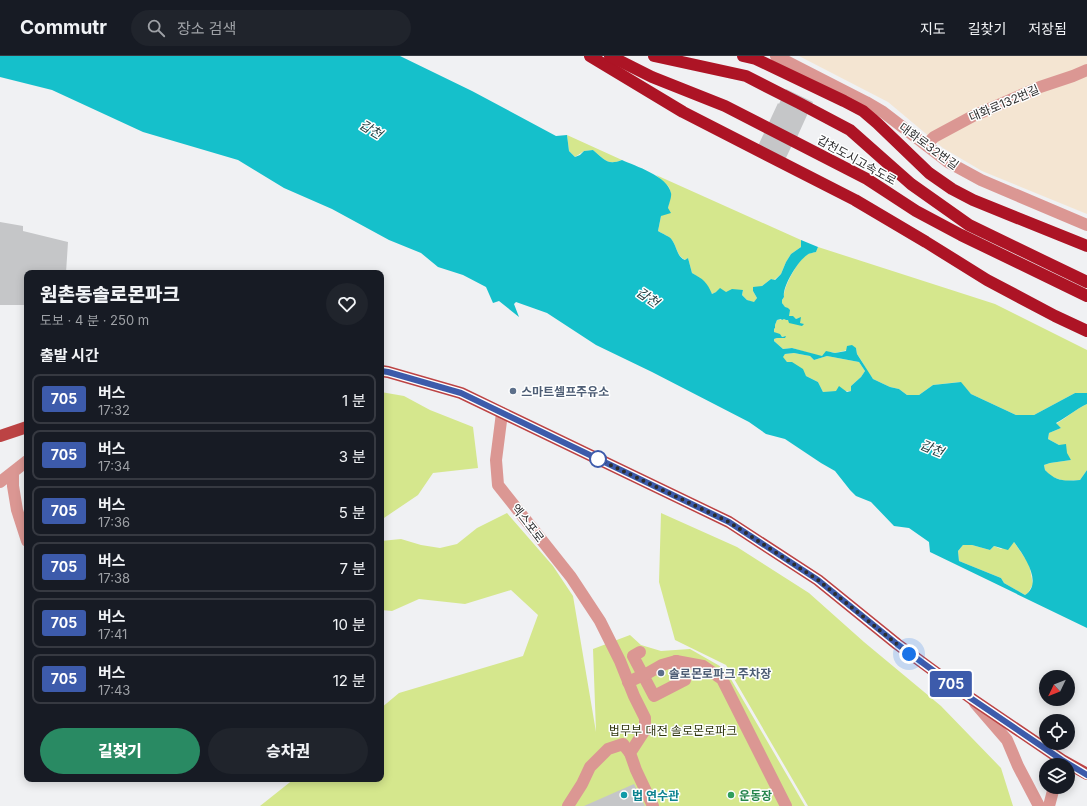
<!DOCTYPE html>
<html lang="ko">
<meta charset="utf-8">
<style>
body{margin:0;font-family:Inter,"Noto Sans KR",sans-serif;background:#20242c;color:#f1f3f6;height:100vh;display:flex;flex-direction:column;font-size:15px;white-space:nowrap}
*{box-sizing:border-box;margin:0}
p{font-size:13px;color:#9ea1a6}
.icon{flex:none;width:22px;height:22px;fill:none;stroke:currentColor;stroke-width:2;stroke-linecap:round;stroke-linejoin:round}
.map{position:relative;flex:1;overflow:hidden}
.side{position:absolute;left:24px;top:214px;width:360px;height:512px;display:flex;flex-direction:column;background:#171b24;border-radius:8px;box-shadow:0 2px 10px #0003}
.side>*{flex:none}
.badge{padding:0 8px;border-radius:3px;font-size:14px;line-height:26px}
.needle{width:26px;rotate:227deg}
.tools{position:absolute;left:1039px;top:614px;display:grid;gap:8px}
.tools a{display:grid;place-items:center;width:36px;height:36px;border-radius:50%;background:#171b24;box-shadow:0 2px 10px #0003;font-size:20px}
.you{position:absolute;width:20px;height:20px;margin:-10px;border:3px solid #fff;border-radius:50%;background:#1a73e8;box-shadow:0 0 0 6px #1a73e833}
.map>.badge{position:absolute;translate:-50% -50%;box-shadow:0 0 0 2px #fff}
h2{padding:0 16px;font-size:15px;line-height:36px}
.round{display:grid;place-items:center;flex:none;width:42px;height:42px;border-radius:21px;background:#20242c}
.head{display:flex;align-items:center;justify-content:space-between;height:68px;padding:0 16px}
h1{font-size:19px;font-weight:800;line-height:30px}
.button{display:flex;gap:8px;margin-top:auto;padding:8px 16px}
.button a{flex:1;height:46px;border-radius:24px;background:#298a63;color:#fff;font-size:16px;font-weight:800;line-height:46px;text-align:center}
.button a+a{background:#20242c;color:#f1f3f6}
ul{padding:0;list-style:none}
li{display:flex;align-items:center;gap:12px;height:50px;margin:0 8px 6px;padding:0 8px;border:2px solid #363941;border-radius:8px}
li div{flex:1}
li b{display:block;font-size:15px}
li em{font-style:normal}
li .badge{min-width:44px;font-weight:700;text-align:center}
header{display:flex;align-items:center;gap:24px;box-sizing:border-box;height:56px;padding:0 20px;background:#171b24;border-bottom:1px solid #363941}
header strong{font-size:19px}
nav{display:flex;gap:22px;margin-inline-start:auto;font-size:14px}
.search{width:280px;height:36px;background:#20242c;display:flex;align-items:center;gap:10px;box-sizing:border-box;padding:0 14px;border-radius:22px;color:#9ea1a6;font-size:15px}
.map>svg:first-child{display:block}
</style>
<header>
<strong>Commutr</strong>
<div class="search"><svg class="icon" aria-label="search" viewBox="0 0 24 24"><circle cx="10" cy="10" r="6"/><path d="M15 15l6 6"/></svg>장소 검색</div>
<nav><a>지도</a><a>길찾기</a><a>저장됨</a></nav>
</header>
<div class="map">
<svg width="1087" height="750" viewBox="0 0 1087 750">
<rect width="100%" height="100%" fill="#f0f1f3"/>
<!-- industrial -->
<polygon fill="#f4e5d2" points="799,0 1087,0 1087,158 982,115 943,92 888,46"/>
<!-- green -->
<g fill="#d5e78d">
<path d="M 567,79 L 622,104 C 607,110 604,103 593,94 L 584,95 L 575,101 L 569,95 Z"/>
<path d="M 656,119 L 801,184 L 801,191 L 791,198 L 786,206 L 781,218 L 774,224 L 771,223 L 762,230 L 753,235 L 757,242 L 754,247 L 747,244 L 742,239 L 743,234 L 726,236 L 716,236 L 712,238 L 701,223 L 692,217 L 688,202 L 686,204 C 677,201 677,191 672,184 C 670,180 662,178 658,175 L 661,160 L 668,152 L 671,138 L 669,131 Z"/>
<path d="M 818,191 L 995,248 L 1087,294 L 1087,337 L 1075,337 L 1034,359 L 1016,359 L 971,338 L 960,326 L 933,329 L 919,339 L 907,339 L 899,333 L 890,331 L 873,323 L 868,316 L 861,304 L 857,298 L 856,292 L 835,297 L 832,296 L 822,300 L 819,300 L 792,292 L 783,293 L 774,285 L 774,283 L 777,282 L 782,282 L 785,280 L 782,281 L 774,276 L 774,273 L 775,272 L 775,269 L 777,264 L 784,263 L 803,268 L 800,267 L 799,262 L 796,263 L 789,260 L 788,252 L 785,252 L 782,247 L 782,244 L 784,241 C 783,231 798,205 806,199 C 809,197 813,197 816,196 Z"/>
<polygon points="794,297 810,300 814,304 827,300 859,306 865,315 861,321 851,330 851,335 823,336 818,326 806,320 787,306 782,301 785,298"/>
<polygon points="381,336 404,340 430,354 473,371 478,412 433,417 418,439 381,464"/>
<path d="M 1087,348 L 1087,414 L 1080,424 L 1065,425 L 1052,421 L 1045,414 L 1044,409 L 1050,407 L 1071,404 L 1059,389 L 1048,383 L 1049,377 L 1061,372 L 1056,368 C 1067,361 1076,353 1087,348 Z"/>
<polygon points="507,457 553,510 573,540 596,676 593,593 630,579 641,589 661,595 690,593 725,613 805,750 260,750 294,723 381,723 381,652 399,637 523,600 538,559 511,534 465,548 419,543 392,555 381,554 381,485 401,483 421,489 440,492 457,488 477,472"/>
<polygon points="661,457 737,491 809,537 864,586 941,650 1001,712 1013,750 808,750 726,609 675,584 659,526"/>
<polygon points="1014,486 1029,508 1033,528 1028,537 1025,539 1004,527 1001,522 959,505 958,495 963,489 972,489 990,494 994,490 1001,493"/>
</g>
<!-- water -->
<path fill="#15c0cb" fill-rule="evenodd" d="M 0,0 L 400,0 L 472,35 L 556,80 L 567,79 L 569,95 L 575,101 L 580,99 L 584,95 L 593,94 C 604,103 607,110 622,104 C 635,110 668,120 671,137 C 672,141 669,147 668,152 L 671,157 L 661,160 L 658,175 C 662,178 670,180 672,184 C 677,191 677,201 685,204 L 688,202 L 692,217 C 703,223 707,226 712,238 L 716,236 L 720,232 L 726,236 L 732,233 L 743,234 L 742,239 L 747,244 L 754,246 L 757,242 L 753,235 L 753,231 L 762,230 L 771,223 L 775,224 L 781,218 L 786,206 L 791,198 L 801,191 L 801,184 L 818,191 L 816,196 C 813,197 809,197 807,199 C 798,205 782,231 784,241 L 782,244 L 782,247 L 785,251 L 788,252 L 790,254 L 789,260 L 793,260 L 796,263 L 801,261 L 800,267 L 804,268 L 802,270 L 789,267 L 788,264 L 786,264 L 784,263 L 782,264 L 781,263 L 777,264 L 775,269 L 775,272 L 774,273 L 774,276 L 780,278 L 782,281 L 786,280 L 785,282 L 777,282 L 774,283 L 774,285 L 783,293 L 792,292 L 822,300 L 826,295 L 835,297 L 846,295 L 847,290 L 852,289 L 856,292 L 857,298 L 873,323 L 890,331 L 899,333 L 907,339 L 919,339 L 933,329 L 961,326 L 971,338 L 1016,359 L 1034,359 L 1075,337 L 1087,337 L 1087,348 C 1076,353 1067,361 1056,367 L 1061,372 L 1049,377 L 1048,383 L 1059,389 L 1066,388 L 1067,397 L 1071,404 L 1050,407 L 1044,409 L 1045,414 C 1057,426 1064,425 1080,424 L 1087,414 L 1087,572 L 930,496 L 929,486 L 909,472 L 894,470 L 871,446 L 856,440 L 850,434 L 835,415 L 821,407 L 785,383 L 766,378 L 749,366 L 652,316 L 596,289 L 547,257 L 516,246 L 514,248 L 519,261 L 499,245 L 493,247 L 486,231 L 463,219 L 438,211 L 421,197 L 389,184 L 332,153 L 284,132 L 238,104 L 143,76 L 52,34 L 0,21 ZM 794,297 L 810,300 L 814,304 L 827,300 L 859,306 L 865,315 L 861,321 L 851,330 L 851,335 L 847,336 L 839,330 L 836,335 L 823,336 L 818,326 L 806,320 L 803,313 L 792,306 L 787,306 L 783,301 L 785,298 ZM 1014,486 C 1023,498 1044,527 1025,539 L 1004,527 L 1001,522 L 959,505 L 958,495 L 963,489 L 972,489 L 990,494 L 994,490 L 1008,494 Z"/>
<!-- building -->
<g fill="#c5c6c8">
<polygon points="786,33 813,46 793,90 792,89 785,104 758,90 778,47 779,48"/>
<polygon points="0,166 23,170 23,175 68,186 66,217 27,217 27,249 0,249"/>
<polygon points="634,728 645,750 584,750"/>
</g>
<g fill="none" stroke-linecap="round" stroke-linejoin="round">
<!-- minor -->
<g stroke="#db9793" stroke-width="12">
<polyline points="776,0 866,46 883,56 948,106 981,124 1087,169"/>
<polyline points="926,89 934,81 973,60 1040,31 1073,20 1087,14"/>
<polyline points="502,357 496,404 498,429 571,521 600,565 620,605 634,640 645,662 645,674 630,697 636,714 653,750"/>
<polyline points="13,417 13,430 17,454 27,485"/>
<polyline points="0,426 27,405"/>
<polyline points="640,596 633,600 654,640 685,624 676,605"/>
<polyline points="628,626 648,617 662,609 676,605 703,610 722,623 786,750"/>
<polyline points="975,647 1007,684 1018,710 1039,750"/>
<polyline points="568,750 582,728 590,711 608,693 623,688 630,697"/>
<polyline points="1049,750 1054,731"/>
</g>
<!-- major -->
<g stroke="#bc4344" stroke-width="12">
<polyline points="381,315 388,316 461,337 729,466 818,524 897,588 972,643 1062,704 1087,718"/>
<polyline points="0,380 27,371"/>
</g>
<!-- highway -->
<g stroke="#ad1425" stroke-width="12">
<polyline points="590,0 683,56 855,144 926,186 987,224 1055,260 1087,275"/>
<polyline points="610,0 652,21 725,50 867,123 916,155 961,179 1087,240"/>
<polyline points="654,0 746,20 799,47 850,74 911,128 969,169 1087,226"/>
<polyline points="743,0 756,3 844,45 863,55 877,67 929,117 952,133 973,144 1087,190"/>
</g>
</g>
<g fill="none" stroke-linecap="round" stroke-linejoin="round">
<!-- line casing -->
<g stroke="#fff" stroke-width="9">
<polyline id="line" points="381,315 388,316 461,337 729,466 818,524 897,588 972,643 1062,704 1087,719"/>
</g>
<!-- line -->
<use href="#line" stroke="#3d5bab" stroke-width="6"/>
<!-- walk -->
<polyline stroke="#2d2d2e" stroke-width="4" stroke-dasharray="0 7.2" points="598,403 729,466 818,524 909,598"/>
</g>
<!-- markers -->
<g fill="#5c6f8a" stroke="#feffff" stroke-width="1.5">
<circle cx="513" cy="335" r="4"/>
<circle cx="661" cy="617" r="4"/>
</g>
<circle fill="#fff" stroke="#3d5bab" stroke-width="2" cx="598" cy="403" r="8"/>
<circle fill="#0f9aa8" stroke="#feffff" stroke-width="1.5" cx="624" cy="739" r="4"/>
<circle fill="#2e9e5b" stroke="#feffff" stroke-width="1.5" cx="731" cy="739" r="4"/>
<g text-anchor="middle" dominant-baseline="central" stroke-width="3" stroke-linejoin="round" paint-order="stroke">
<!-- street labels -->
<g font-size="12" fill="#2d2d2e" stroke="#feffff">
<text transform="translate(1004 47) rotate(-23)">대화로132번길</text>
<text transform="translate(929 90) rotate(36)">대화로32번길</text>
<text transform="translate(857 104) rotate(29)">갑천도시고속도로</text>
<text transform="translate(528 467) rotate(52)">엑스포로</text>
</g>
<!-- service labels -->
<g font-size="12" font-weight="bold" fill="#4e5e75" stroke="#feffff" text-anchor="start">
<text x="521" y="335">스마트셀프주유소</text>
<text x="669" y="617">솔로몬로파크 주차장</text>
</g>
<!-- park labels -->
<g font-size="12" fill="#2f360e" stroke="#feffff">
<text x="673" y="674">법무부 대전 솔로몬로파크</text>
</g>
<!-- culture labels -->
<g font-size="12" font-weight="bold" fill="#0d838f" stroke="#feffff" text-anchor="start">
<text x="632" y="739">법 연수관</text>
</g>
<!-- leisure labels -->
<g font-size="12" font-weight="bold" fill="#27864d" stroke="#feffff" text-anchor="start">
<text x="739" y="739">운동장</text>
</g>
<!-- water labels -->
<g font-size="13" font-style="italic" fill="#263f41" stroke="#feffff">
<text transform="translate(371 73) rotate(31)">갑천</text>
<text transform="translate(648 241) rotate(35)">갑천</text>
<text transform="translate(932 392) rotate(22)">갑천</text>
</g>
</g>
</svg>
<div class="tools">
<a><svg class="needle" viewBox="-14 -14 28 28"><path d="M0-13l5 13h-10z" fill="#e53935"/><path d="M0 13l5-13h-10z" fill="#9ea1a6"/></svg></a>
<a><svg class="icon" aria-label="locate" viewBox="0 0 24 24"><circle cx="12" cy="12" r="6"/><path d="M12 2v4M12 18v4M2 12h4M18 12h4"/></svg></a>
<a><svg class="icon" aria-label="layers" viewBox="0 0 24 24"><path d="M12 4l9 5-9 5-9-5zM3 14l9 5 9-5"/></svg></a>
</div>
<div class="you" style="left:909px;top:598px"></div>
<b class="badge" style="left:951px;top:628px;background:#3d5bab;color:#fff">705</b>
<section class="side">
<div class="head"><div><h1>원촌동솔로몬파크</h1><p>도보 · 4 분 · 250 m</p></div><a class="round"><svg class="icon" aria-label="heart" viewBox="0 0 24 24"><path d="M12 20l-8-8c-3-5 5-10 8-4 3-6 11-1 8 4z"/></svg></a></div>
<h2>출발 시간</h2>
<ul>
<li><span class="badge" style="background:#3d5bab;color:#fff">705</span><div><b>버스</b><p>17:32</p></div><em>1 분</em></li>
<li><span class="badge" style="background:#3d5bab;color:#fff">705</span><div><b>버스</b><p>17:34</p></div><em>3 분</em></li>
<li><span class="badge" style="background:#3d5bab;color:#fff">705</span><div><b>버스</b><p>17:36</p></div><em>5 분</em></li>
<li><span class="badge" style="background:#3d5bab;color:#fff">705</span><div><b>버스</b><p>17:38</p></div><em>7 분</em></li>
<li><span class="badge" style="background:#3d5bab;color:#fff">705</span><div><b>버스</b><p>17:41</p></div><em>10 분</em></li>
<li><span class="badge" style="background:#3d5bab;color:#fff">705</span><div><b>버스</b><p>17:43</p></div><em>12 분</em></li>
</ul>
<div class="button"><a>길찾기</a><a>승차권</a></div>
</section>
</div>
